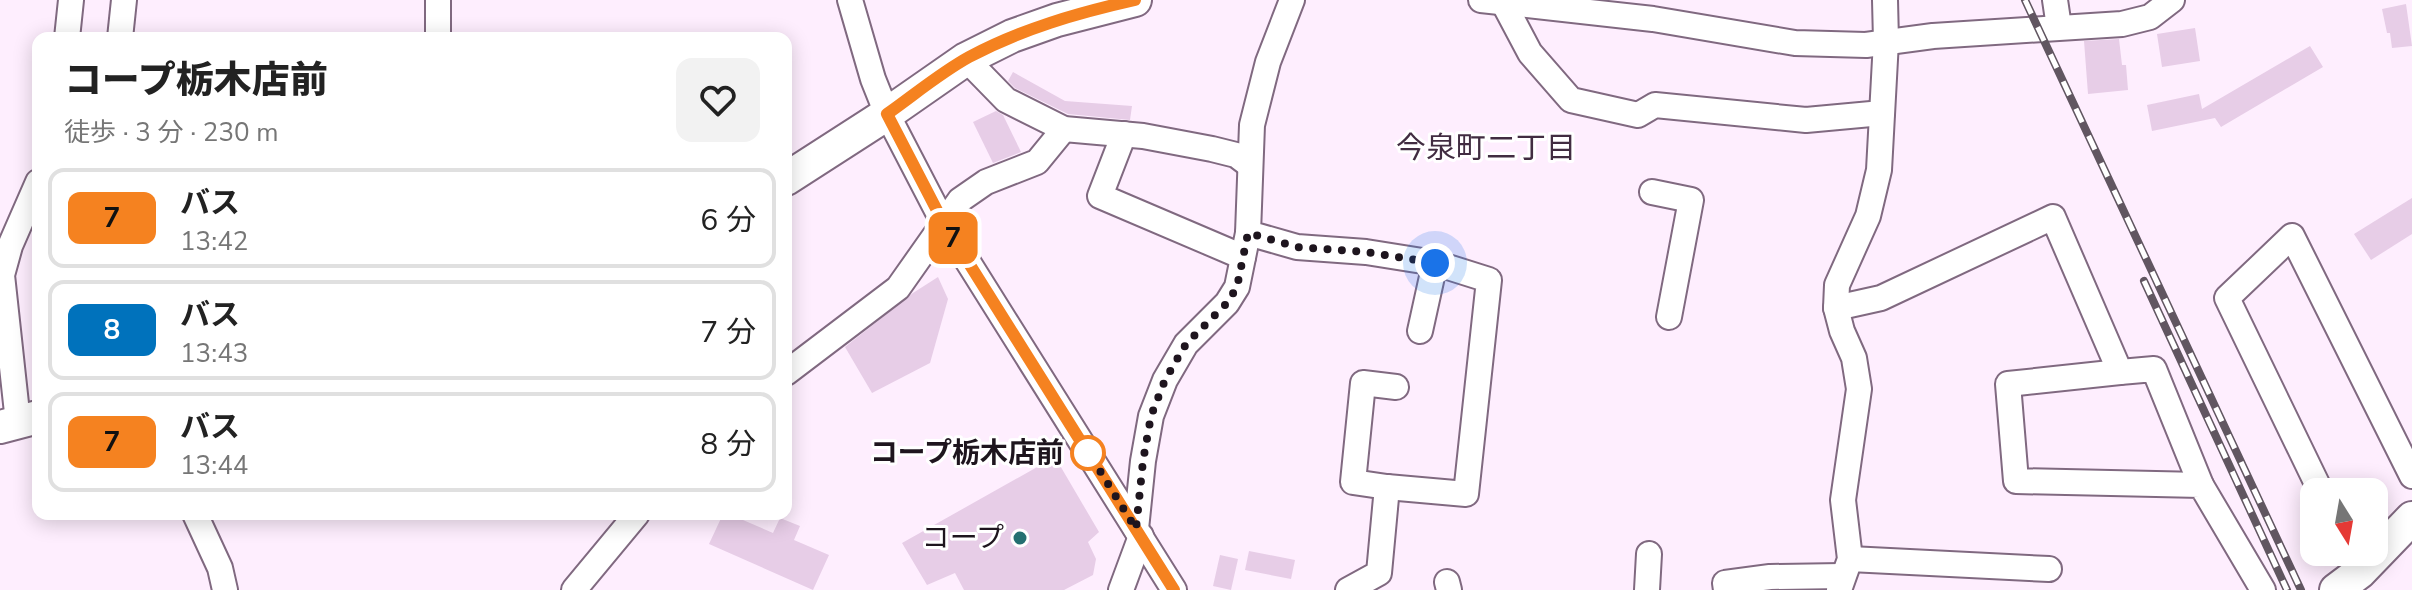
<!DOCTYPE html>
<html lang="ja">
<meta charset="utf-8">
<style>
body{margin:0;font-family:"Nunito Sans","Noto Sans JP",sans-serif;background:#f2f2f2;color:#222;height:100vh;display:flex;flex-direction:column;font-size:30px;white-space:nowrap}
*{box-sizing:border-box;margin:0}
p{font-size:26px;color:#767676}
.icon{flex:none;width:44px;height:44px;fill:none;stroke:currentColor;stroke-width:2;stroke-linecap:round;stroke-linejoin:round}
.map{position:relative;flex:1;overflow:hidden}
.side{position:absolute;left:32px;top:32px;width:760px;height:488px;display:flex;flex-direction:column;background:#fff;border-radius:16px;box-shadow:0 4px 20px #0003}
.side>*{flex:none}
.badge{padding:0 16px;border-radius:12px;font-size:28px;line-height:52px}
.needle{width:52px;rotate:169deg}
.controls{position:absolute;left:2300px;top:478px;display:grid;gap:16px}
.controls a{display:grid;place-items:center;width:88px;height:88px;border-radius:16px;background:#fff;box-shadow:0 4px 20px #0003;font-size:40px}
.you{position:absolute;width:40px;height:40px;margin:-20px;border:6px solid #fff;border-radius:50%;background:#1a73e8;box-shadow:0 0 0 12px #1a73e833}
.map>.badge{position:absolute;translate:-50% -50%;box-shadow:0 0 0 4px #fff}
.round{display:grid;place-items:center;flex:none;width:84px;height:84px;border-radius:16px;background:#f2f2f2}
.headline{display:flex;align-items:center;justify-content:space-between;height:136px;padding:0 32px}
h1{font-size:38px;font-weight:800;line-height:60px}
ul{padding:0;list-style:none}
li{display:flex;align-items:center;gap:24px;height:100px;margin:0 16px 12px;padding:0 16px;border:4px solid #e0e0e0;border-radius:16px}
li div{flex:1}
li b{display:block;font-size:30px}
li em{font-style:normal}
li .badge{min-width:88px;font-weight:700;text-align:center}
.map>svg:first-child{display:block}
</style>
<div class="map">
<svg width="2412" height="590" viewBox="0 0 2412 590">
<rect width="100%" height="100%" fill="#feeefe"/>
<!-- building -->
<g fill="#e7cde7">
<polygon points="2406,4 2412,46 2392,48 2390,33 2387,33 2382,9"/>
<polygon points="2195,28 2200,61 2162,67 2157,34"/>
<polygon points="2119,39 2122,65 2126,65 2128,90 2088,94 2084,41"/>
<polygon points="2310,46 2323,67 2221,127 2215,118 2152,131 2147,105 2199,94 2202,109"/>
<polygon points="1013,72 1065,101 1132,106 1130,120 1068,114 1015,88 1008,81"/>
<polygon points="996,111 1003,115 1021,152 993,163 973,122"/>
<polygon points="2412,198 2412,234 2371,260 2354,234"/>
<polygon points="938,277 948,299 930,363 872,393 845,347 913,293"/>
<polygon points="1055,457 1099,532 1088,542 1096,559 1093,575 1064,590 964,590 955,573 927,585 902,543"/>
<polygon points="723,514 729,514 773,533 780,518 800,526 794,540 829,555 813,590 709,544"/>
<polygon points="1249,551 1295,560 1291,579 1245,570"/>
<polygon points="1220,555 1238,559 1231,590 1213,586"/>
</g>
<g fill="none" stroke-linecap="round" stroke-linejoin="round">
<!-- minor casing -->
<g stroke="#806980" stroke-width="28">
<g id="minor">
<polyline points="438,0 438,38"/>
<polyline points="850,0 873,79 887,114 943,222 1174,590"/>
<polyline points="1292,0 1268,62 1252,125 1248,233 1297,247 1366,252 1435,263 1489,280 1466,494 1387,487 1353,482 1363,383 1396,387"/>
<polyline points="1481,0 1653,19 1795,43 1866,45 1933,36 2122,24 2150,17 2172,0"/>
<polyline points="2055,0 2059,27"/>
<polyline points="1504,4 1530,53 1571,100 1638,115 1655,105 1806,120 1882,113"/>
<polyline points="67,38 71,0"/>
<polyline points="120,38 124,0"/>
<polyline points="966,59 1006,100 1064,129 1143,136 1212,149 1236,155 1248,164"/>
<polyline points="1124,134 1100,196 1243,257"/>
<polyline points="1652,192 1691,200 1669,317"/>
<polyline points="1836,308 1881,298 2053,217 2120,372 2154,369 2201,485"/>
<polyline points="1420,331 1435,263"/>
<polyline points="2120,372 2008,384 2016,481 2201,485 2263,590"/>
<polyline points="786,373 898,288 960,200 986,182 1037,162 1064,129"/>
<polyline points="18,422 2,275 10,246 38,182"/>
<polyline points="2321,492 2227,298 2292,236 2412,476"/>
<polyline points="195,514 220,568 225,590"/>
<polyline points="1136,529 1143,461 1151,416 1165,380 1186,344 1227,303 1237,287 1248,233"/>
<polyline points="1850,559 2049,569"/>
<polyline points="1447,582 1449,590"/>
<polyline points="574,590 637,514"/>
<polyline points="1121,590 1141,536"/>
<polyline points="1348,590 1379,573 1387,487"/>
<polyline points="1647,590 1649,554"/>
<polyline points="1726,590 1725,583 1770,577 1842,576"/>
<polyline points="1839,590 1850,559 1843,500 1859,389 1854,358 1842,331 1836,308 1837,285 1868,216 1879,170 1886,41 1885,0"/>
</g>
</g>
<!-- major casing -->
<g stroke="#806980" stroke-width="36">
<g id="major">
<polyline points="786,179 887,114 966,59 1012,36 1057,20 1135,0"/>
<polyline points="0,427 38,417"/>
<polyline points="2336,590 2360,572 2412,518"/>
</g>
</g>
<!-- minor -->
<use href="#minor" stroke="#fff" stroke-width="24"/>
<!-- major -->
<use href="#major" stroke="#fff" stroke-width="32"/>
<!-- rail casing -->
<g stroke="#615661" stroke-width="8">
<g id="rail">
<polyline points="2025,0 2301,590"/>
<polyline points="2144,281 2287,590"/>
</g>
</g>
<!-- rail -->
<use href="#rail" stroke="#fff" stroke-width="5" stroke-dasharray="15" stroke-linecap="butt"/>
</g>
<g fill="none" stroke-linecap="round" stroke-linejoin="round">
<!-- line casing -->
<g stroke="#fff" stroke-width="18">
<path id="line" d="M 1135,0 C 1077,13 1022,29 969,57 C 940,73 914,95 887,114 L 943,222 L 1174,590"/>
</g>
<!-- line -->
<use href="#line" stroke="#f58220" stroke-width="12"/>
<!-- walk -->
<polyline stroke="#1e151e" stroke-width="8" stroke-dasharray="0 14.4" points="1088,453 1087,450 1136,529 1143,461 1151,416 1165,380 1186,344 1227,303 1237,287 1248,233 1297,247 1366,252 1435,263"/>
</g>
<!-- markers -->
<circle fill="#fff" stroke="#f58220" stroke-width="4" cx="1088" cy="453" r="16"/>
<circle fill="#246f71" stroke="#fff" stroke-width="3" cx="1020" cy="538" r="8"/>
<g text-anchor="middle" dominant-baseline="central" stroke-width="6" stroke-linejoin="round" paint-order="stroke">
<!-- stop labels -->
<g font-size="28" font-weight="bold" fill="#1e151e" stroke="#fff" text-anchor="end">
<text x="1064" y="453">コープ栃木店前</text>
</g>
<!-- poi labels -->
<g font-size="28" fill="#1e151e" stroke="#fff" text-anchor="end">
<text x="1004" y="538">コープ</text>
</g>
<!-- neighbourhood labels -->
<g font-size="30" fill="#412c41" stroke="#fff">
<text x="1486" y="148">今泉町二丁目</text>
</g>
</g>
</svg>
<div class="controls">
<a><svg class="needle" viewBox="-14 -14 28 28"><path d="M0-13l5 13h-10z" fill="#e53935"/><path d="M0 13l5-13h-10z" fill="#767676"/></svg></a>
</div>
<div class="you" style="left:1435px;top:263px"></div>
<b class="badge" style="left:953px;top:238px;background:#f58220;color:#111">7</b>
<section class="side">
<div class="headline"><div><h1>コープ栃木店前</h1><p>徒歩 · 3 分 · 230 m</p></div><a class="round"><svg class="icon" aria-label="heart" viewBox="0 0 24 24"><path d="M12 20l-8-8c-3-5 5-10 8-4 3-6 11-1 8 4z"/></svg></a></div>
<ul>
<li><span class="badge" style="background:#f58220;color:#111">7</span><div><b>バス</b><p>13:42</p></div><em>6 分</em></li>
<li><span class="badge" style="background:#0072bc;color:#fff">8</span><div><b>バス</b><p>13:43</p></div><em>7 分</em></li>
<li><span class="badge" style="background:#f58220;color:#111">7</span><div><b>バス</b><p>13:44</p></div><em>8 分</em></li>
</ul>
</section>
</div>
